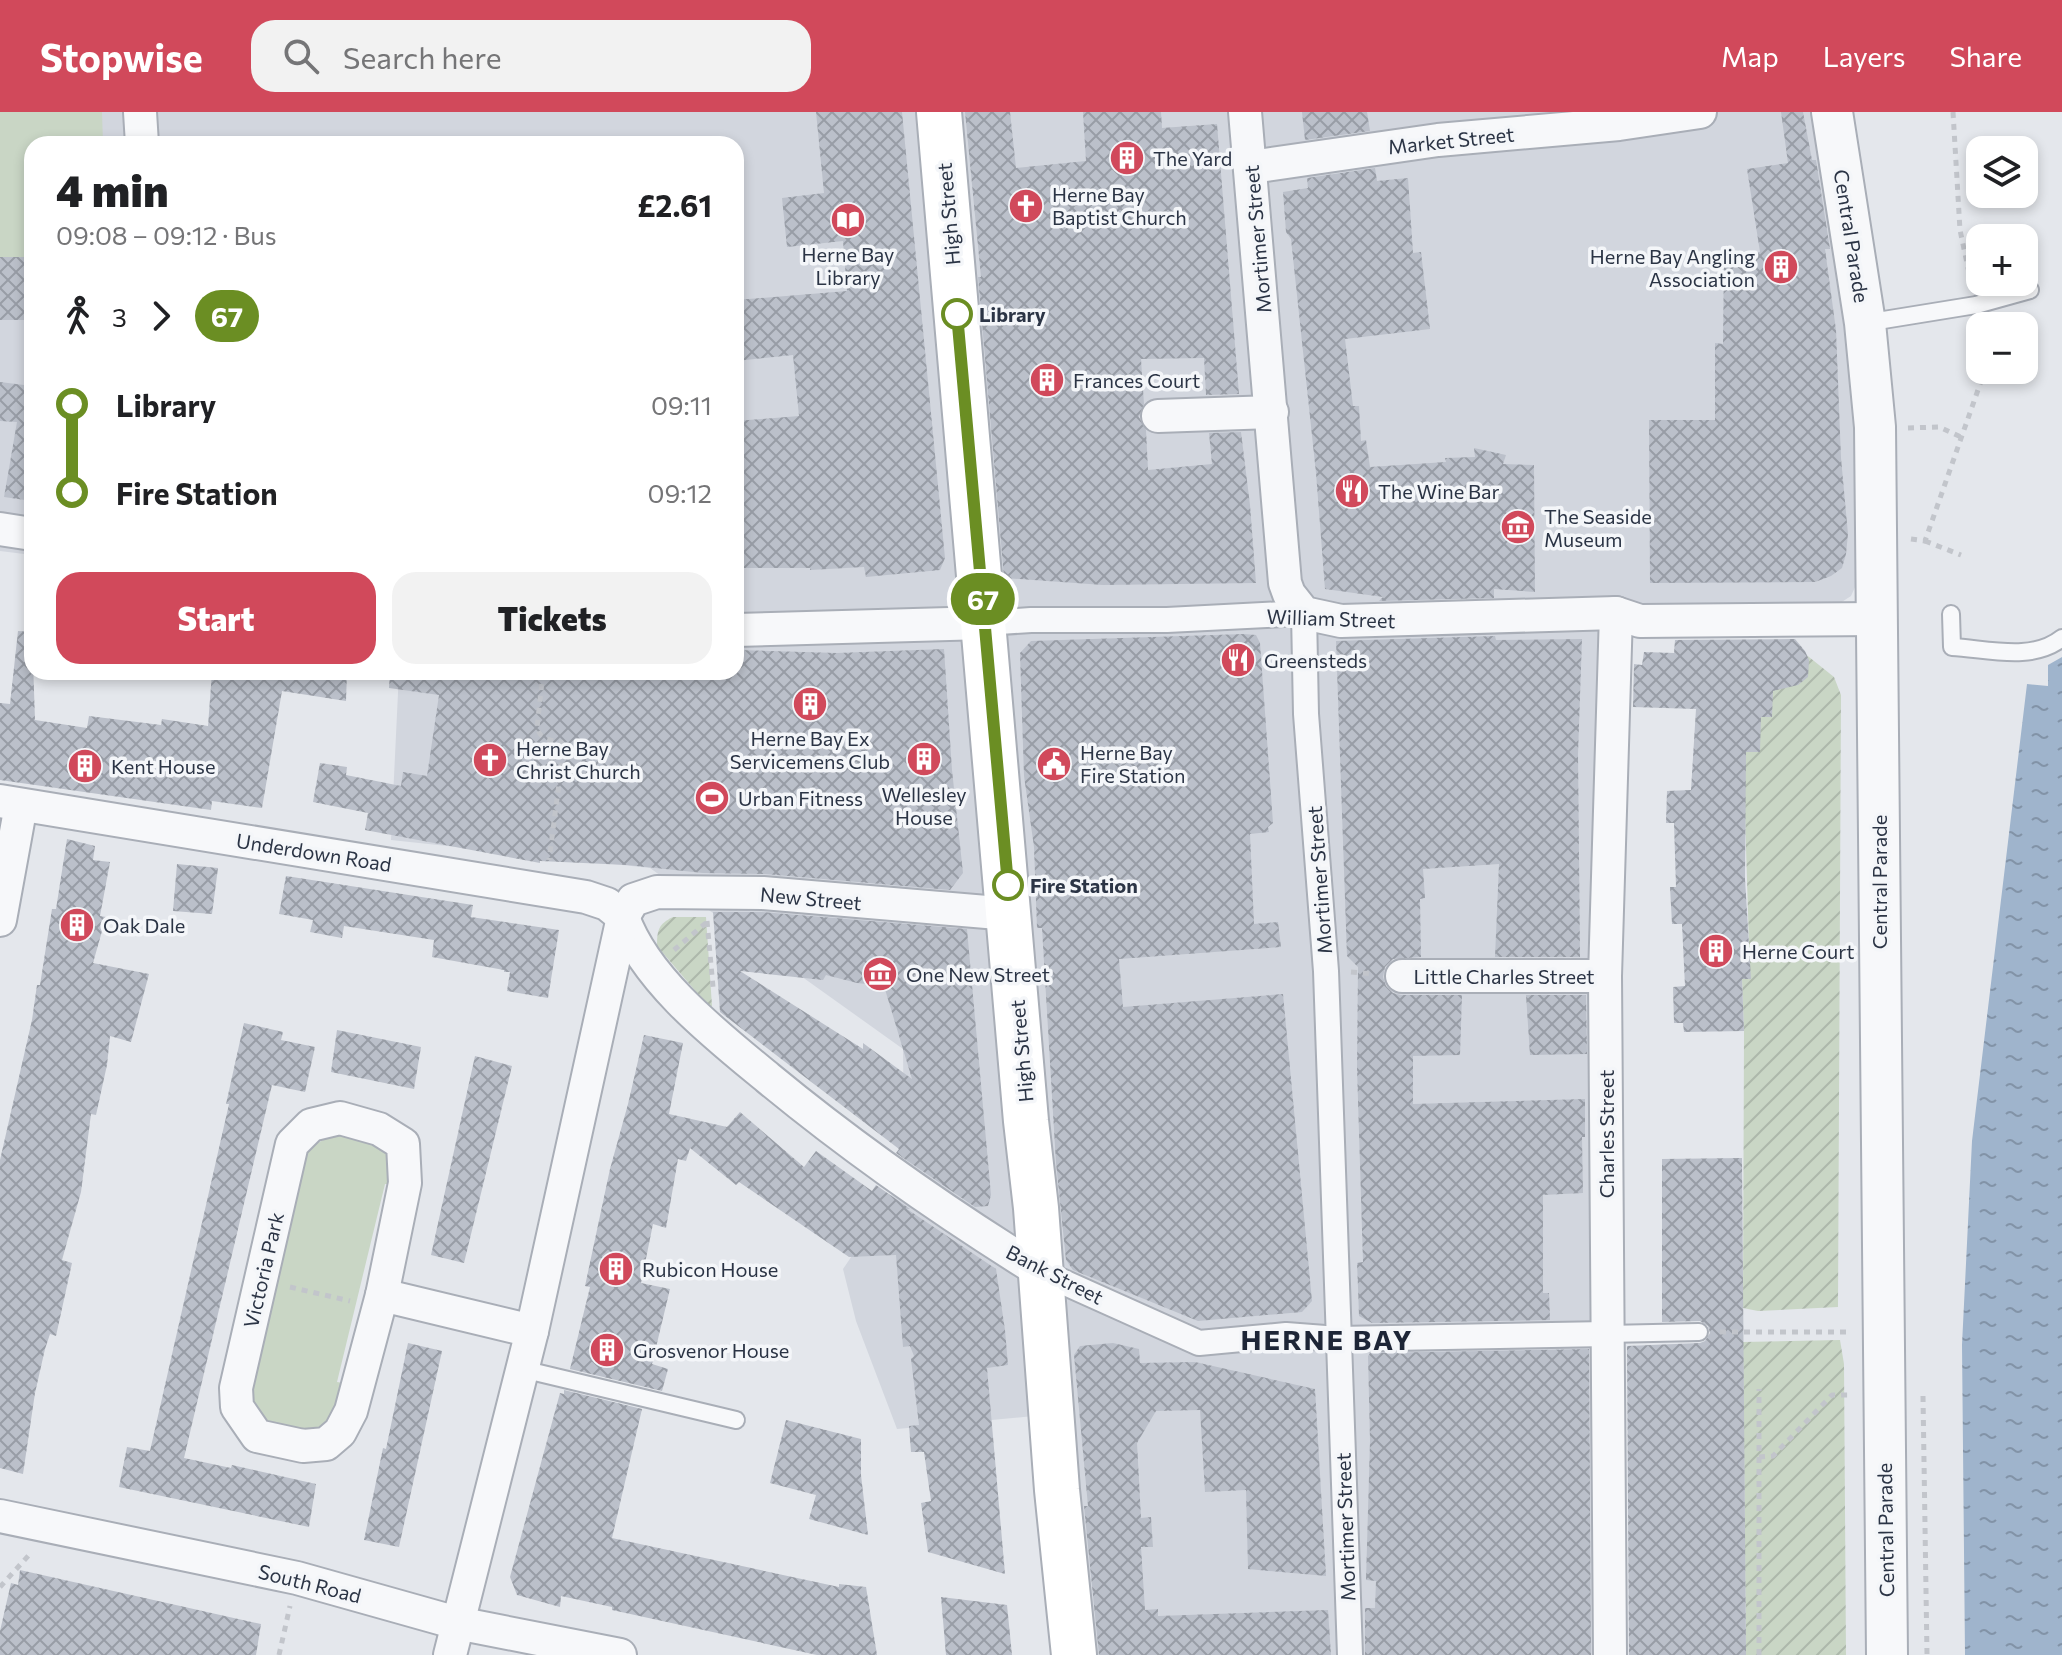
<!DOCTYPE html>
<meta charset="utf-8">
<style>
body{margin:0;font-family:Commissioner,sans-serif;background:#f2f2f2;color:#202124;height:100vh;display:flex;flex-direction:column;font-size:30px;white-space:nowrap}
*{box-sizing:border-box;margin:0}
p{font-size:26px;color:#757577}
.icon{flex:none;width:44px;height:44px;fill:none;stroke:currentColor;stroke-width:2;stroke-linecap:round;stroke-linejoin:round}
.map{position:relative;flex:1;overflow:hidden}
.drawer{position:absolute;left:24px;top:24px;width:720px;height:544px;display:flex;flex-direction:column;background:#fff;border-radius:24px;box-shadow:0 4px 12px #0003}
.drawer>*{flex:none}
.badge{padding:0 16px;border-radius:26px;font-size:28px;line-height:52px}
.controls{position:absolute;left:1966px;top:24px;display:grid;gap:16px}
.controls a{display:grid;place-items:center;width:72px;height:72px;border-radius:16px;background:#fff;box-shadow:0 4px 12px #0003;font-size:40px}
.map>.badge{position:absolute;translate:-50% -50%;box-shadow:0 0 0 4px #fff}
.legs{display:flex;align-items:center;gap:12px;height:88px;padding:0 32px;font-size:26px}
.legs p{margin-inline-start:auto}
.head{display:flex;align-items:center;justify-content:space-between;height:136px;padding:0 32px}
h1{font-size:44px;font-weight:800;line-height:60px}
.primary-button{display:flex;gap:16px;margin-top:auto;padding:16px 32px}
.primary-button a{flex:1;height:92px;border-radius:24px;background:#d1495b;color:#fff;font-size:32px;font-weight:800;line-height:92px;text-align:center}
.primary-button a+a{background:#f2f2f2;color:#202124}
ul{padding:0 32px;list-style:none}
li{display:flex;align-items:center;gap:28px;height:88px;font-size:30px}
li i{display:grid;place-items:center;width:12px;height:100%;margin:0 10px;background:currentColor}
li i::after{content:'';width:20px;height:20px;margin:-10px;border:6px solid;border-radius:50%;background:#fff}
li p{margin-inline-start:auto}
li:first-child i{background:linear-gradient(#0000 50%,currentColor 0)}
li:last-child i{background:linear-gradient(currentColor 50%,#0000 0)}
header{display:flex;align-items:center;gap:48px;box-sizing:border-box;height:112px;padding:0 40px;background:#d1495b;color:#fff}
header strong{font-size:38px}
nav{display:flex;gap:44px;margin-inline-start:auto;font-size:28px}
.search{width:560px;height:72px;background:#f2f2f2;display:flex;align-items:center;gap:20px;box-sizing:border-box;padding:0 28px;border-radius:24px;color:#757577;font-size:30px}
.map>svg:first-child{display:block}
</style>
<header>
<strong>Stopwise</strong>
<div class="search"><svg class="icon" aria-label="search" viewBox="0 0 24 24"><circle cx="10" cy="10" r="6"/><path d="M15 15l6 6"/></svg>Search here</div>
<nav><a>Map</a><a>Layers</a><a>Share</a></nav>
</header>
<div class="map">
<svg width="2062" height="1543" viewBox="0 0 2062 1543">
<defs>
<pattern id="garden-furrows" width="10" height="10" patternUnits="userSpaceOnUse" patternTransform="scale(2)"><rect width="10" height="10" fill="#c9d6c5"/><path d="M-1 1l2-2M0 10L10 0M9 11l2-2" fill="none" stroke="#adb8ab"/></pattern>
<pattern id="water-ripples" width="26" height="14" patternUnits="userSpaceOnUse" patternTransform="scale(2)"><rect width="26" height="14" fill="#9fb4cc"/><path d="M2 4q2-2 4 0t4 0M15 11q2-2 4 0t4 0" fill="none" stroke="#8293a7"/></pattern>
<pattern id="building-cross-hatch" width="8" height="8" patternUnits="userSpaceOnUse" patternTransform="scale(2)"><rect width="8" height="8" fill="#bbc0ca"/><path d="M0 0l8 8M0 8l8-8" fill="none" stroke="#989da6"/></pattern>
</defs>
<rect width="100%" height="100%" fill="#e4e7ec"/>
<!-- built -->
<polygon fill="#d2d6de" points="0,0 1818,0 1859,296 1860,464 1851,484 1834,495 1816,499 1602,489 1602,1543 1057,1543 1044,1303 897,1317 856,1209 843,1157 890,1088 904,1032 903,937 650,756 391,728 399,560 736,560 736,32 32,32 32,443 0,439"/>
<!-- grass -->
<g fill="#c9d6c5">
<polygon points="0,0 102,0 103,32 32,32 32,145 0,145"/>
<polygon points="354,1019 388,1040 395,1072 385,1072 337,1270 350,1272 328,1316 276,1322 254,1297 251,1282 305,1038 336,1021"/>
</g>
<!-- garden -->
<g fill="url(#garden-furrows)">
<polygon points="1740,539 1804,541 1834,565 1841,583 1838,1195 1758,1199 1743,1196 1744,919 1742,867 1750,866"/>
<path d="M 673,805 L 706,805 L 712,894 L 709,895 L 657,834 C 657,819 658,812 673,805 Z"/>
<polygon points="1840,1228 1844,1252 1846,1543 1746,1543 1743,1230"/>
</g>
<!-- water -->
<polygon fill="url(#water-ripples)" points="2062,545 2062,1543 1965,1543 1962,1233 1972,1029 2027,572 2048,574 2048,553"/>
<!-- building -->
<g fill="url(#building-cross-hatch)" fill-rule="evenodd">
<polygon points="816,0 902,0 945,446 940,458 866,465 864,455 810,458 810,456 736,456 736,309 799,304 793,243 736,249 736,188 847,179 843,129 787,135 782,86 824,81"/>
<polygon points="965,0 1010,0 1016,56 1086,49 1083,0 1161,0 1162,16 1217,12 1239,282 1206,283 1204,246 1141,247 1144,292 1139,305 1146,318 1148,358 1212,352 1209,321 1241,320 1250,393 1256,471 1103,473 1004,466 978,165 981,165"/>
<polygon points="1302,0 1367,0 1370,19 1305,28"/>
<polygon points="1781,0 1803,0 1812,48 1816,48 1830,137 1825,137 1836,218 1841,346 1848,422 1846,442 1842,456 1831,464 1815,470 1650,471 1649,308 1715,308 1715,231 1723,232 1724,142 1760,140 1747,57 1788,51"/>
<polygon points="1375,56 1377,69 1408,66 1413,141 1421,140 1430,217 1345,227 1353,294 1359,294 1361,329 1366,328 1370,355 1446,350 1445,346 1475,345 1474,336 1506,343 1503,352 1534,353 1535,480 1494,477 1494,486 1379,489 1383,485 1325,477 1316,361 1291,127 1286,120 1283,80 1308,76 1307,66"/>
<rect x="0" y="145" width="32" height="63"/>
<polygon points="0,270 32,274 32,389 4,385 17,310 0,309"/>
<polygon points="18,519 32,520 35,608 87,616 89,604 161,613 162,607 208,614 212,560 347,560 346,589 282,579 262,696 212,689 211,698 0,668 0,591 10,592"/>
<polygon points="1244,522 1256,523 1260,531 1273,711 1268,715 1269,720 1250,722 1254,812 1278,810 1281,835 1119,847 1123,895 1283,882 1312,1189 1302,1200 1198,1209 1073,1158 1066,1148 1056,1051 1042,816 1037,816 1034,735 1024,664 1020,541 1031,529"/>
<polygon points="1495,524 1496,528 1582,527 1578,642 1580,845 1495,845 1499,752 1423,757 1425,786 1420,787 1421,845 1393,847 1385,855 1383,865 1386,874 1393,881 1401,883 1462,883 1460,943 1413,944 1413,992 1585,987 1585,1025 1582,1025 1583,1081 1543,1083 1543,1181 1549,1181 1550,1208 1372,1211 1359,1204 1358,1175 1357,1151 1363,1150 1357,956 1358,855 1347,844 1336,529"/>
<polygon points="1795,527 1805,539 1809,548 1808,565 1798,573 1773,579 1772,605 1761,605 1760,640 1746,640 1745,767 1751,867 1742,867 1744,919 1684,920 1683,911 1674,911 1673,875 1685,874 1682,812 1672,812 1670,775 1676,775 1674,711 1666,711 1667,679 1691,678 1696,597 1633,595 1634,552 1642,553 1644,540 1674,541 1675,528"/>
<polygon points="944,537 952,658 963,761 950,778 765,762 703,761 627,753 540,749 540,751 365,718 368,701 313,690 320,651 347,655 346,663 401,674 403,660 427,664 439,583 389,576 390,560 736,560 736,538 837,541"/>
<polygon points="67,727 95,734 93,748 110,750 100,804 106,805 93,851 149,862 131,930 110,924 107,953 96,1003 91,1002 81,1080 62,1148 72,1151 56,1224 50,1222 45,1237 35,1281 23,1362 0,1356 0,1048 32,908 37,873 40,873 52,797 56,797"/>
<polygon points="177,752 218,756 212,802 173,799"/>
<polygon points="286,764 473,793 471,805 559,818 548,886 507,879 510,860 504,860 504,858 432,845 434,828 344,814 342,826 310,820 313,808 279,802"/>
<path d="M 713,800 L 762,800 L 967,817 L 991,1083 L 988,1094 L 975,1095 L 896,1041 L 899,1037 L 720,900 ZM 740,859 L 823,868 L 826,863 L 857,871 L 884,874 L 912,967 L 863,931 L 863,937 Z"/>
<polygon points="1526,883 1586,883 1587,942 1530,943"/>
<polygon points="244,911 283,920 281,928 315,935 305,980 272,973 184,1346 231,1356 232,1353 316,1372 309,1415 119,1375 127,1335 150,1339 229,992 226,992"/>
<polygon points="337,918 421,935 414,977 331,960"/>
<polygon points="644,923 683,931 669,1002 727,1015 740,1000 804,1055 816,1039 872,1079 876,1073 910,1097 907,1097 996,1157 1005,1218 1008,1253 987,1256 1005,1462 928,1440 921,1391 931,1389 924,1340 911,1340 909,1314 919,1313 911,1247 914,1244 910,1234 903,1235 896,1143 849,1145 739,1070 736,1073 690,1036 686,1049 678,1047 666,1116 653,1112 641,1171 670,1177 652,1252 668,1257 662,1279 570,1257 590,1175 585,1174 610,1057 628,992"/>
<polygon points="475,944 512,954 464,1151 431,1143"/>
<polygon points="1742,1046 1746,1543 1629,1543 1627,1234 1700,1231 1705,1229 1710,1221 1708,1214 1700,1209 1662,1210 1662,1047"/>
<polygon points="408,1231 442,1239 399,1435 364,1428 383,1336 386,1337"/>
<polygon points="1113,1231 1139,1237 1140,1251 1195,1250 1315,1277 1326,1464 1248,1457 1246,1378 1205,1380 1200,1298 1156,1299 1137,1331 1141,1406 1151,1405 1153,1435 1141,1435 1145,1498 1158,1497 1158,1504 1328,1498 1331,1543 1099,1543 1084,1394 1088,1394 1074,1243 1080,1234"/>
<polygon points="1589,1237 1591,1543 1365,1543 1365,1496 1375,1496 1376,1469 1366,1468 1370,1329 1368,1244 1370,1241"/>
<polygon points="564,1278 642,1297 612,1426 839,1475 839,1472 866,1475 877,1543 817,1543 612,1498 612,1495 561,1484 560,1495 517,1483 510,1465 560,1281 564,1282"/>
<polygon points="786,1308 861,1327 861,1363 868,1423 809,1407 816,1383 770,1371"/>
<polygon points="20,1458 261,1512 256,1543 0,1543 0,1519 11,1471 18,1473"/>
<polygon points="941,1485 1007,1493 1012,1543 946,1543"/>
</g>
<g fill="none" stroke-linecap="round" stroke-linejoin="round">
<!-- service casing -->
<g stroke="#a9aeb7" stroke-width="20">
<g id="service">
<polyline points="1865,211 1976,193 2030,178"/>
<path d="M 1951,502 L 1952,535 C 1988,537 2032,550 2062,526"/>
<polyline points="1607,1222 1699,1220"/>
<polyline points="522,1257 736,1308"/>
</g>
</g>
<!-- pedestrian casing -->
<g stroke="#a9aeb7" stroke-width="28">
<g id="pedestrian">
<polyline points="985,511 1031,508 1167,508 1304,501 1306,602 1326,859 1350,1543"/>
<polyline points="1041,1160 1199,1231 1286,1223 1338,1227 1607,1222"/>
</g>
</g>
<!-- minor casing -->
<g stroke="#a9aeb7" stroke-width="36">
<g id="minor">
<polyline points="140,0 142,32"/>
<polyline points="1245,0 1285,471 1289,482 1304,501 1341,509 1616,501 1640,509 1878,507"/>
<polyline points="1251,55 1438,28 1619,12 1700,0"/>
<polyline points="1158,304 1272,300"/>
<polyline points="0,417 32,422"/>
<polyline points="736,518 985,511"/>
<polyline points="0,689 586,785 607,792 623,805"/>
<path d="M 623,805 C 645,868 717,924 768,966 C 854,1037 946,1101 1041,1160"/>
<polyline points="0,808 21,693"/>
<polyline points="1402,864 1605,864"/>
<polygon points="340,1006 379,1017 403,1032 405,1071 382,1183 351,1299 340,1320 326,1332 303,1334 257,1324 237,1295 236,1276 292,1032 311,1013"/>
<polyline points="382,1183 532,1219"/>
<polyline points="0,1404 297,1466 457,1511 620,1543"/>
<polyline points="450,1543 532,1219 623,805 633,788 657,780 763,781 1010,802"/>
<polyline points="1610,1543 1605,864 1616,501"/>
</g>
</g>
<!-- tertiary casing -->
<g stroke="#a9aeb7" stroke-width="44">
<polyline id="tertiary" points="1832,0 1865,211 1875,315 1887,1543"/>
</g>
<!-- secondary casing -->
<g stroke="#a9aeb7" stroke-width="48">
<polyline id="secondary" points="939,0 1026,1009 1036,1096 1057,1378 1074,1543"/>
</g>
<!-- path -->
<g stroke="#c2c5cb" stroke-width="5" stroke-dasharray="6 6" stroke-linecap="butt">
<polyline points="1953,0 1960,118 1971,170"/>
<polyline points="1908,316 1939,315 1961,325"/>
<polyline points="1911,427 1925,429 1985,258"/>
<polyline points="1925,429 1961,443"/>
<path d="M 543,560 L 537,616 C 541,628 550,628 561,630 L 564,634 L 549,748"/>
<polyline points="707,809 713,875"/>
<polyline points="674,838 706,811"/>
<polyline points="1351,860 1373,862"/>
<polyline points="290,1175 350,1189"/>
<polyline points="1720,1220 1850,1220"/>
<polyline points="1923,1284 1927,1543"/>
<polyline points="1759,1345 1773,1344 1832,1283 1852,1283"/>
<polyline points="0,1475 29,1443"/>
<polyline points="279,1543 290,1494"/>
<polyline points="1759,1543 1759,1277"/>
</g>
<!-- service -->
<use href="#service" stroke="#f7f8fa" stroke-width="16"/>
<!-- pedestrian -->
<use href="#pedestrian" stroke="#f7f8fa" stroke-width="24"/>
<!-- minor -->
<use href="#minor" stroke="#f7f8fa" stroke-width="32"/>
<!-- tertiary -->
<use href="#tertiary" stroke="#f7f8fa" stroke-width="40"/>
<!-- secondary -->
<use href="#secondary" stroke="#fff" stroke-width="44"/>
</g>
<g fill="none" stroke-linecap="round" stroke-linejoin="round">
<!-- line-1 casing -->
<g stroke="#fff" stroke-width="18">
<polyline id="line-1" points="957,202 1008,773"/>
</g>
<!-- line-1 -->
<use href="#line-1" stroke="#6b8e23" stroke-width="12"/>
</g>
<!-- icons -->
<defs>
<g id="building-disc" transform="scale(1.8)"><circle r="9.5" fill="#d1495b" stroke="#f4f6f9"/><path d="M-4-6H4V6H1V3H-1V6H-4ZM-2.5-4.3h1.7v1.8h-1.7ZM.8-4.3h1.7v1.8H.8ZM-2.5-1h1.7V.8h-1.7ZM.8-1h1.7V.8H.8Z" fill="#fff"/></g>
<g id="church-disc" transform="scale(1.8)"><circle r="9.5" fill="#d1495b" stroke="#f4f6f9"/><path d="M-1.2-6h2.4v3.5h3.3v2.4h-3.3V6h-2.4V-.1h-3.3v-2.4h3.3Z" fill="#fff"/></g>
<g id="library-disc" transform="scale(1.8)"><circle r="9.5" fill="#d1495b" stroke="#f4f6f9"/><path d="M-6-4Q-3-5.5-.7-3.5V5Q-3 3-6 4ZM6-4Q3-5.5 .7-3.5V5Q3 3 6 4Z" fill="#fff"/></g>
<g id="restaurant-disc" transform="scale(1.8)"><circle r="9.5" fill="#d1495b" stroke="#f4f6f9"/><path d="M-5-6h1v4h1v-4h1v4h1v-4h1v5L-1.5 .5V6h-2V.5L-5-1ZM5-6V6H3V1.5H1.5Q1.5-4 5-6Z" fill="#fff"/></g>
<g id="museum-disc" transform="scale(1.8)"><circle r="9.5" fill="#d1495b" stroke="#f4f6f9"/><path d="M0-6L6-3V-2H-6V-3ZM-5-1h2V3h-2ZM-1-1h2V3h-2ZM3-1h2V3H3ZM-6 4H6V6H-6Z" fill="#fff"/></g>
<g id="civic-disc" transform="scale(1.8)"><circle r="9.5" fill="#d1495b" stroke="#f4f6f9"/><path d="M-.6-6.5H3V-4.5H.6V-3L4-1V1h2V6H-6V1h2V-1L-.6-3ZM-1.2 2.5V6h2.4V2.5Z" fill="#fff"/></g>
<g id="stadium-disc" transform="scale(1.8)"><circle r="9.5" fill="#d1495b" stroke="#f4f6f9"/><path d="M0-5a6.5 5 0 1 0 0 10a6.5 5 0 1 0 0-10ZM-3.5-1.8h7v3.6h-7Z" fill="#fff"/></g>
</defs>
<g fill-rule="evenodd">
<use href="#building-disc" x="1127" y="46"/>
<use href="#church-disc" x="1026" y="94"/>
<use href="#library-disc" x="848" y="108"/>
<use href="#building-disc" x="1781" y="155"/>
<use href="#building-disc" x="1047" y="268"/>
<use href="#restaurant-disc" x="1352" y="379"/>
<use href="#museum-disc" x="1518" y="415"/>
<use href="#restaurant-disc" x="1238" y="548"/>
<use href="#building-disc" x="810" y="592"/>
<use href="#building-disc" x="924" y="647"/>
<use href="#church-disc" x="490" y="648"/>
<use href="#civic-disc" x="1054" y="652"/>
<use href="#building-disc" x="85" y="654"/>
<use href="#stadium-disc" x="712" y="686"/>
<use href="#building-disc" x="77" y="813"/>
<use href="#building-disc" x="1716" y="839"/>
<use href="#museum-disc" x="880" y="862"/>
<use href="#building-disc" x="616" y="1157"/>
<use href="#building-disc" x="607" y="1238"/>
</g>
<!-- markers -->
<g fill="#fff" stroke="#6b8e23" stroke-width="4">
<circle cx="957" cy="202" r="14"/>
<circle cx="1008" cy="773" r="14"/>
</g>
<g text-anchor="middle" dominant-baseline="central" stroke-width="7" stroke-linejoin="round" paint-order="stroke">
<!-- street labels -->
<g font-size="20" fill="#2b3445" stroke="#f4f6f9">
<text transform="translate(1451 28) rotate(-6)">Market Street</text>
<text transform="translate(948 102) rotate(-95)">High Street</text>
<text transform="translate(1852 124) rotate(81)">Central Parade</text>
<text transform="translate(1257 127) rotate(-95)">Mortimer Street</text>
<text transform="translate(1331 506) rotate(2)">William Street</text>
<text transform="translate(314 740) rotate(9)">Underdown Road</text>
<text transform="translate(1319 768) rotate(-94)">Mortimer Street</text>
<text transform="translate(1879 770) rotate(-90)">Central Parade</text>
<text transform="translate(811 786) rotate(5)">New Street</text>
<text x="1504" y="864">Little Charles Street</text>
<text transform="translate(1021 939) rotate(-95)">High Street</text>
<text transform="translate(1606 1022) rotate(-90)">Charles Street</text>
<text transform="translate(263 1158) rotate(-77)">Victoria Park</text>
<text transform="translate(1055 1162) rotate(27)">Bank Street</text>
<text transform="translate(1345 1415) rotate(-92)">Mortimer Street</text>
<text transform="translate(1885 1418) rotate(-91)">Central Parade</text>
<text transform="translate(310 1471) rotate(14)">South Road</text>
</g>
<!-- poi labels -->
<g font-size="20" fill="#2b3445" stroke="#f4f6f9" text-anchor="start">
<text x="1153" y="46">The Yard</text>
<text x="1052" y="82">Herne Bay<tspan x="1052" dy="23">Baptist Church</tspan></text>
<text x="848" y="142" text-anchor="middle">Herne Bay<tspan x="848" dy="23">Library</tspan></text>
<text x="1755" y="144" text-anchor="end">Herne Bay Angling<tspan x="1755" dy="23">Association</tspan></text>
<text x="1073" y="268">Frances Court</text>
<text x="1378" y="379">The Wine Bar</text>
<text x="1544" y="404">The Seaside<tspan x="1544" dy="23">Museum</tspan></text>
<text x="1264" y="548">Greensteds</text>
<text x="810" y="626" text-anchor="middle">Herne Bay Ex<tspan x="810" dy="23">Servicemens Club</tspan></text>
<text x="516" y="636">Herne Bay<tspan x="516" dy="23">Christ Church</tspan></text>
<text x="1080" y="640">Herne Bay<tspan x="1080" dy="23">Fire Station</tspan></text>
<text x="111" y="654">Kent House</text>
<text x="924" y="682" text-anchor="middle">Wellesley<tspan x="924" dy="23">House</tspan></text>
<text x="738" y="686">Urban Fitness</text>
<text x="103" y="813">Oak Dale</text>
<text x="1742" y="839">Herne Court</text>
<text x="906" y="862">One New Street</text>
<text x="642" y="1157">Rubicon House</text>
<text x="633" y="1238">Grosvenor House</text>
</g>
<!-- stop labels -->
<g font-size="20" font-weight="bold" fill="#2b3445" stroke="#f4f6f9" text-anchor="start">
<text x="979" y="202">Library</text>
<text x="1030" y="773">Fire Station</text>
</g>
<!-- district labels -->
<g font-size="28" font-weight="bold" letter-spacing="2" fill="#1d2536" stroke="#f4f6f9">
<text x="1327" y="1227">HERNE BAY</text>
</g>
</g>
</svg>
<div class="controls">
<a><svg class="icon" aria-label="layers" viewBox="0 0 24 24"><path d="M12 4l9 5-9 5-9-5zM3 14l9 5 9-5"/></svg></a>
<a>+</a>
<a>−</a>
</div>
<b class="badge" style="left:983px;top:487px;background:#6b8e23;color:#fff">67</b>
<section class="drawer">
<div class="head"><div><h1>4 min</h1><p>09:08 – 09:12 · Bus</p></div><b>£2.61</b></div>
<div class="legs"><svg class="icon" aria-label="walk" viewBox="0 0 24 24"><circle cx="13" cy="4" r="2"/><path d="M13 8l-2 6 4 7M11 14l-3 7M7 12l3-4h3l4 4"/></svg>3<svg class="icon" aria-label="forward" viewBox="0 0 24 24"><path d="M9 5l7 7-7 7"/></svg><b class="badge" style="background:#6b8e23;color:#fff">67</b></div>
<ul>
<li><i style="color:#6b8e23"></i><b>Library</b><p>09:11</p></li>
<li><i style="color:#6b8e23"></i><b>Fire Station</b><p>09:12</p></li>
</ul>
<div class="primary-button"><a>Start</a><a>Tickets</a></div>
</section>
</div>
